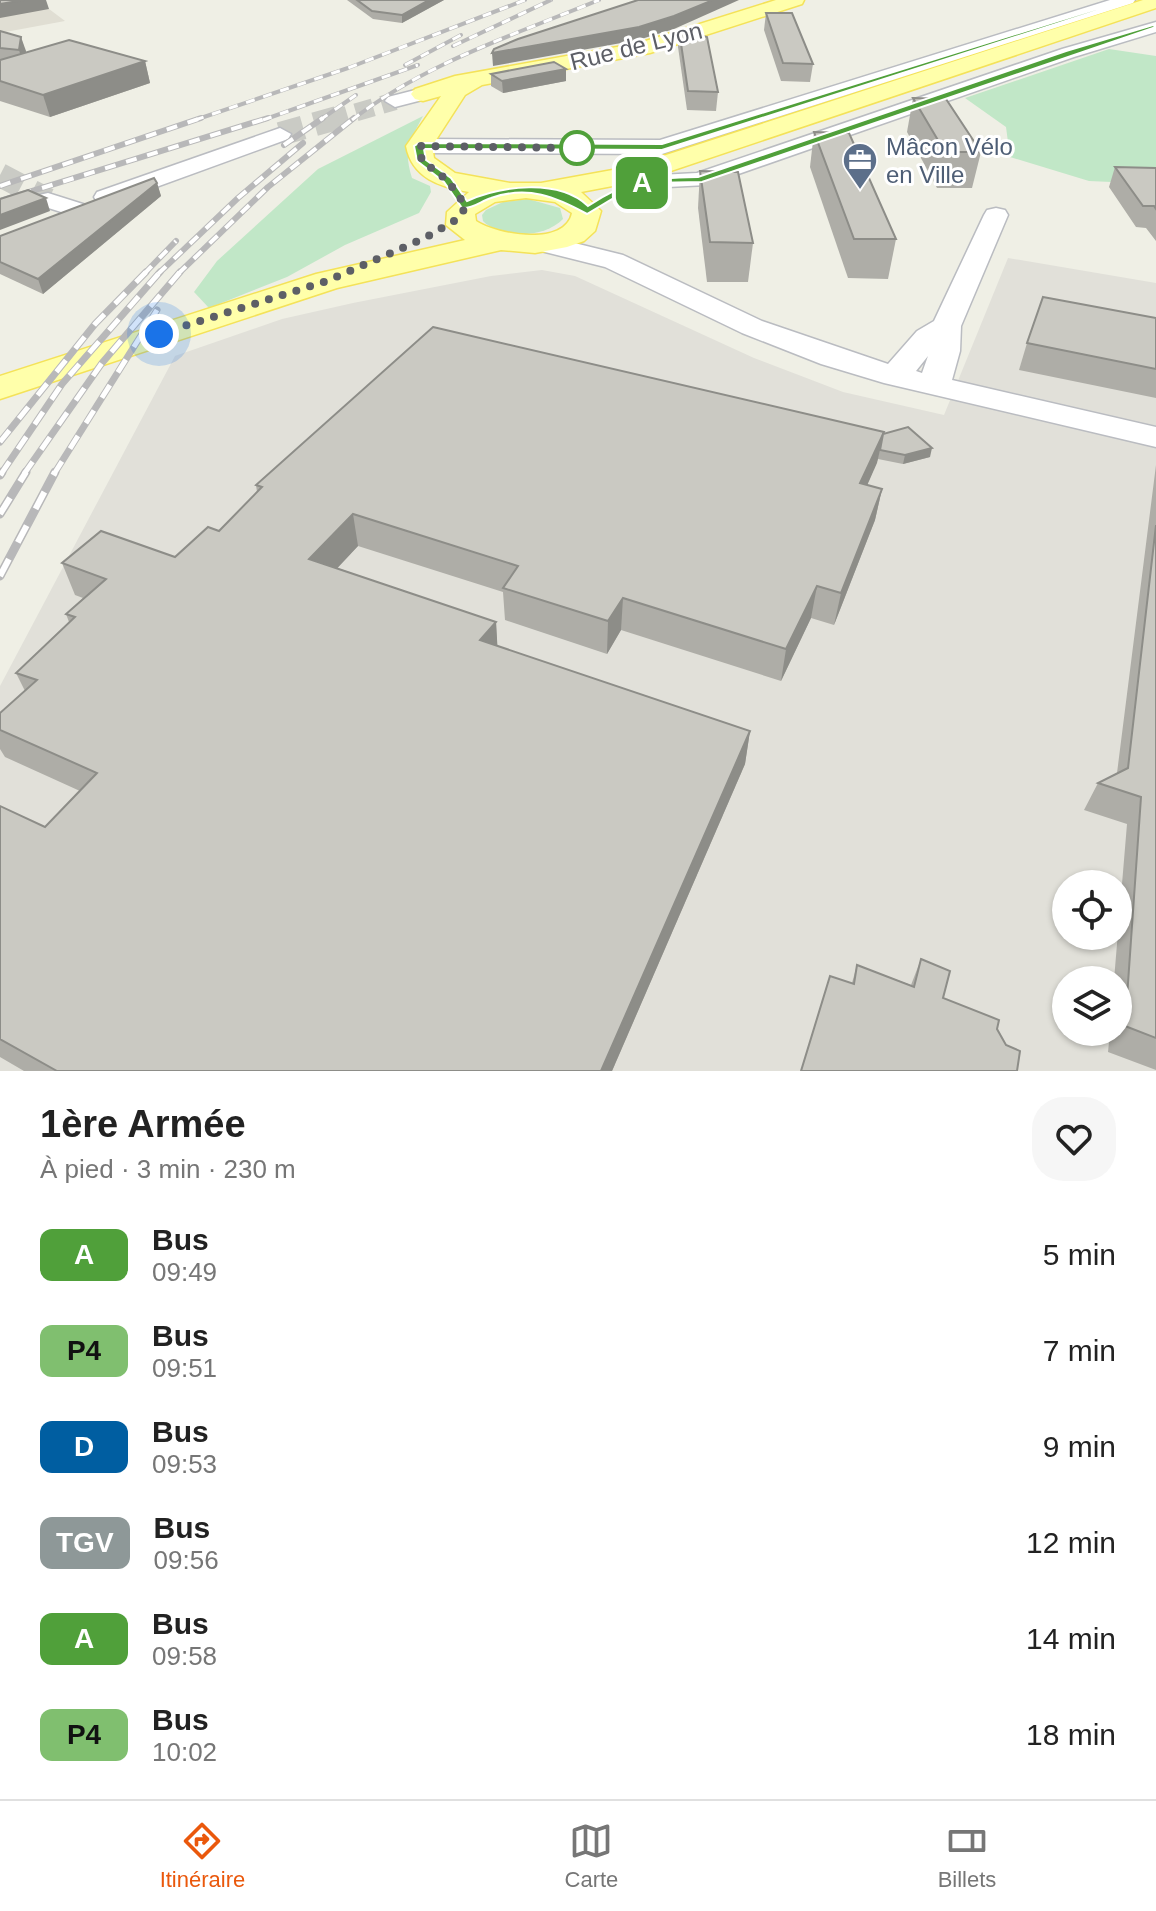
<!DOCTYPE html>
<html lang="fr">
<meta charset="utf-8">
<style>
body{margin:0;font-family:Arial,sans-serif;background:#f6f6f6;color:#222;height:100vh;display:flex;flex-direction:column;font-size:30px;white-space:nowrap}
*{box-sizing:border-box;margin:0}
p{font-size:26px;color:#767676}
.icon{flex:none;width:44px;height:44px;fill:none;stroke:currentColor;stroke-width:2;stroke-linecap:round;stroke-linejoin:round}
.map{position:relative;height:1071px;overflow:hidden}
.drawer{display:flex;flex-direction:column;background:#fff;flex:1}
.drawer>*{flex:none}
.badge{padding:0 16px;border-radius:12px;font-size:28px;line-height:52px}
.fabs{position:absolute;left:1052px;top:870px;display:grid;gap:16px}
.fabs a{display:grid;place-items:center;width:80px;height:80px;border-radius:50%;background:#fff;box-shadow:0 2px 6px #0004;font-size:40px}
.you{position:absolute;width:40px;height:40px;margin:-20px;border:6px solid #fff;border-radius:50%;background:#1a73e8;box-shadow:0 0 0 12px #1a73e833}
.map>.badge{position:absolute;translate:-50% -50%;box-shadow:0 0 0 4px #fff}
.round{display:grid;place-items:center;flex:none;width:84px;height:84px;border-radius:32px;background:#f6f6f6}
.head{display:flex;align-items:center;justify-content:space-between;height:136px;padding:0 40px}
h1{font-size:38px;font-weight:700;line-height:60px}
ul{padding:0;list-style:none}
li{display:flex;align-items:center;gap:24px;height:96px;padding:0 40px}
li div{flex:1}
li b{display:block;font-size:30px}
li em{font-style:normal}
li .badge{min-width:88px;font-weight:700;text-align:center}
.tab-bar{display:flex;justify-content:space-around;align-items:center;height:112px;border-top:2px solid #e0e0e0;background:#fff;font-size:22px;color:#767676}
.tab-bar a{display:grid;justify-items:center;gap:4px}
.tab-bar .active{color:#ea580c}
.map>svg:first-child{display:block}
</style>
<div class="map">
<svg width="1156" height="1071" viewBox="0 0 1156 1071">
<rect width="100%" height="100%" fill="#efefe5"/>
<!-- industrial -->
<path fill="#e1e0d9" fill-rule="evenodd" d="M 1008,258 L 1156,283 L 1156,1071 L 0,1071 L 0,686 L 175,356 L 282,319 L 353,303 L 491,276 L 542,270 L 575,276 L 754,358 L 843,392 L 944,415 ZM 1066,884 L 1118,884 L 1118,936 L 1066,936 ZM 1066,980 L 1118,980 L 1118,1032 L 1066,1032 Z"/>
<!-- education -->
<polygon fill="#e0ded3" points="49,9 65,21 0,33 0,12"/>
<!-- green -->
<g fill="#c1e7c7">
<polygon points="1109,49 1156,56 1156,184 1089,181 1010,157 1006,127 965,98"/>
<path d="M 423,116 C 410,141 403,150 412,178 L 430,186 L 431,192 L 419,213 L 345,245 L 287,277 L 209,308 L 194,292 L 217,261 L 318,169 Z"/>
<path d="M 528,199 L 560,208 L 563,219 C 545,238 502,240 483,221 L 482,215 L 486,210 L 503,202 Z"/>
</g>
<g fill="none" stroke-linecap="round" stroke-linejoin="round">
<!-- minor-tunnel-far1 -->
<polyline stroke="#cacbc5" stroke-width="18" stroke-dasharray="18 9" stroke-linecap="butt" points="330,120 395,101"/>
<!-- minor-tunnel -->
<g stroke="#cacbc5" stroke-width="24" stroke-dasharray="24 12" stroke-linecap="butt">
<polyline points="280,134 337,118"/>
<polyline points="0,175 48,200"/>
</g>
<!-- minor casing -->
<g stroke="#babcc1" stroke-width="3">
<g id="minor">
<polygon points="1110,0 1135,0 1133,3 662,154 419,153 408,146 419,139 660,140"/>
<polygon points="1156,22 1156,32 1074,57 707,185 648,188 640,186 636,181 640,176 697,173 1062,49"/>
<polygon points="423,88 433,94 430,98 395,107 385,101 388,97"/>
<polygon points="280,128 291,134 288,139 115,202 97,202 94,197 97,192"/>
<polygon points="48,193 86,205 89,210 86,215 77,217 39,205 36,200 39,195"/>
<path d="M 996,208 L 1005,210 L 1008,215 L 961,326 L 960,351 L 952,380 L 1156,427 L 1156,447 L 884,383 L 821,364 L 742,333 L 605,267 L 533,249 L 529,243 L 533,237 L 542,235 L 623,255 L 762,321 L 888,364 L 917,331 L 934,321 L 984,215 L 987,210 ZM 928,356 L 922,373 L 916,371 Z"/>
</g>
</g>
<!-- major casing -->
<g stroke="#f4e259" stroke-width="3">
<path id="major" d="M 776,0 L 804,0 L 802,4 L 650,53 L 482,85 L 465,95 L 432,146 L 434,158 L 455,173 L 510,183 L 541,183 L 629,167 L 1143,0 L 1156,0 L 1156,8 L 644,180 L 581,192 L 601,211 L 595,231 L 584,241 L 567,247 L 535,253 L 501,250 L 337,288 L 0,399 L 0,376 L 316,274 L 465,240 L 446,225 L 447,212 L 469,192 C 440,187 412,178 406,146 L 441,96 L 423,101 L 415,99 L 411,94 L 415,89 L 455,76 L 639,43 ZM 526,198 L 555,202 L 572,213 C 565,247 497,235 476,221 L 475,214 L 495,202 Z"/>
</g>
<!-- minor -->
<use href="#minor" fill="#fff" fill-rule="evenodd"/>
<!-- major -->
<use href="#major" fill="#ffa" fill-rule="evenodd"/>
<!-- rail-far3 casing -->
<g stroke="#b8b8b9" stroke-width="4">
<g id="rail-far3">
<polyline points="453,46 551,0"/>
<polyline points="405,65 461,35"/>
<polyline points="195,120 348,68 525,0"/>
<polyline points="263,120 418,65"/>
<polyline points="320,120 356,95"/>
<path d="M 352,120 C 425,63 514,35 599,0"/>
</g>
</g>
<!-- rail-far2 casing -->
<g stroke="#b8b8b9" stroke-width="6">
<g id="rail-far2">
<polyline points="284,145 323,118"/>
<polyline points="0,186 201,118"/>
<polyline points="0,201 268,118"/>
<polyline points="144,274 176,241"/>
<polyline points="158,274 238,198 303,143"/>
<polyline points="178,274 268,187 354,118"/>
</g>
</g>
<!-- rail-far1 casing -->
<g stroke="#b8b8b9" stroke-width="7">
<g id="rail-far1">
<polyline points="0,442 95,324 146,272"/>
<polyline points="1,474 62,384 160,272"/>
<polyline points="24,474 102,363 180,272"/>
<polyline points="54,474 157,310"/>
</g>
</g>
<!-- rail casing -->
<g stroke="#b8b8b9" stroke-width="9">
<g id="rail">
<polyline points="0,475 2,472"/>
<polyline points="0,514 26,472"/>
<polyline points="0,576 55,472"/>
</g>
</g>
<!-- rail-far3 -->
<use href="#rail-far3" stroke="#fff" stroke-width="3" stroke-dasharray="9" stroke-linecap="butt"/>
<!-- rail-far2 -->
<use href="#rail-far2" stroke="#fff" stroke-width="4" stroke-dasharray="11" stroke-linecap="butt"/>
<!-- rail-far1 -->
<use href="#rail-far1" stroke="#fff" stroke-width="5" stroke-dasharray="15" stroke-linecap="butt"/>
<!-- rail -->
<use href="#rail" stroke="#fff" stroke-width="6" stroke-dasharray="19" stroke-linecap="butt"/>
</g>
<!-- wall -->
<g fill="#aeada7">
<polygon points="347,0 444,0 402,23 373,19"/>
<polygon points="766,13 813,64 810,82 781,81 764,30"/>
<polygon points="679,30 718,92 716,111 687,110 678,47"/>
<polygon points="0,31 26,51 25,53 145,61 150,83 50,117 0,101"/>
<polygon points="566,69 566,81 503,93 491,86 491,74"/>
<polygon points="913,98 981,152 972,188 937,188 907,132"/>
<polygon points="814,132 896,239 888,279 848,278 810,167"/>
<polygon points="1115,167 1156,168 1156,241 1146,228 1136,227 1109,187"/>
<polygon points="700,171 753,243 748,282 707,282 698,208"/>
<polygon points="157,183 161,196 43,294 0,274 0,236"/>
<polygon points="1156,318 1156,398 1019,370 1027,343"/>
<polygon points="883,434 930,457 903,464 878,459 867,485 882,489 875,520 834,625 811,618 781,681 621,630 607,654 505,620 503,592 358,546 337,568 496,622 497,646 750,731 745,764 612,1071 24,1071 0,1057 0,806 45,827 80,791 5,757 0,749 0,713 25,691 16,673 69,622 66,614 83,598 75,595 62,563 175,557 219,531 257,492 256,485"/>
<polygon points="1156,465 1156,1070 1108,1052 1110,1032 1118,1032 1118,980 1114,980 1127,824 1084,810 1098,783 1117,773"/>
<polygon points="921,959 943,998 997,1029 852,983 857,965 911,985"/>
</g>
<!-- shaded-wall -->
<g fill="#8d8d88">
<polygon points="24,0 46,0 49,9 0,18 0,4"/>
<polygon points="429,0 444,0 402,23 402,15"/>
<polygon points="713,0 739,0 674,29 638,40 493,66 492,53"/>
<polygon points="21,37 26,51 23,64 19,50"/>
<polygon points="145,61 150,83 50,117 43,95"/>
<polygon points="566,69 566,81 503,93 502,81"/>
<polygon points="157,183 161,196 43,294 38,279"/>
<polygon points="46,198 50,211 0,230 0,215"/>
<polygon points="884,432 877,463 854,515 860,483"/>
<polygon points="932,448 930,457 903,464 905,455"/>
<polygon points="882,489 875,520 834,625 841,593"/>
<polygon points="353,514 358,546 316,591 309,559"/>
<polygon points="817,586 811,618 781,681 786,649"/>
<polygon points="623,598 621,630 607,654 608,621"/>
<polygon points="496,622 498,655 480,640"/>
<polygon points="750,731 745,764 612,1071 601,1071"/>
</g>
<!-- building -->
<g fill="#cac9c2" stroke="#8d8d88" stroke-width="2">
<polygon points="0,0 24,0 0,4"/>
<polygon points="357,0 429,0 402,15 372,11"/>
<polygon points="638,0 713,0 674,16 639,27 492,53 494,49 518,39"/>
<polygon points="766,13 792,13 813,64 783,63"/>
<polygon points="679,30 707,37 718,92 688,91"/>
<polygon points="0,31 21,37 19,50 0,48"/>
<polygon points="69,40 145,61 43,95 0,81 0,60"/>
<polygon points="554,62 566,69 502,81 491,74"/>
<polygon points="913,98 946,99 981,152 945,152"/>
<polygon points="814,132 849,133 896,239 854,239"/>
<polygon points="1115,167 1156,168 1156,209 1154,206 1143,206"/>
<polygon points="700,171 738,172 753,243 710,242"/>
<polygon points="154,178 157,183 38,279 0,262 0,236"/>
<polygon points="28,190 46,198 0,215 0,199"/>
<polygon points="1043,297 1156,318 1156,369 1027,343"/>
<polygon points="433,327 884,432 860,483 882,489 841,593 817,586 786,649 623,598 608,621 503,588 518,566 353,514 309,559 496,622 480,640 750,731 601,1071 57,1071 0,1039 0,806 45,827 97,773 0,730 0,713 37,680 16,673 75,617 66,614 106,579 62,563 101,531 175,557 208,527 219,531 262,487 256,485"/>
<polygon points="908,427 932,448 905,455 880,450 883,434"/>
<polygon points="1156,525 1156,1038 1125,1026 1141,797 1098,783 1128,768"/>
<polygon points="921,959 950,971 943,998 999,1020 997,1029 1006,1045 1020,1051 1017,1071 801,1071 830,976 854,984 857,965 914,987"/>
</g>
<!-- line -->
<path fill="#50a03a" stroke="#fff" stroke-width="2" d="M 1125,0 L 1131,0 L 662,150 L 424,149 L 426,160 L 451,178 L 467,201 C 501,186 558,178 588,206 C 628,179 651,178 698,177 L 1066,51 L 1153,25 L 1156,27 L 702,182 L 649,183 L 614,198 L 587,214 C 556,197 528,185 491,198 C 481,201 473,209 462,208 L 444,182 L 417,161 L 414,146 L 419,143 L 662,144 Z"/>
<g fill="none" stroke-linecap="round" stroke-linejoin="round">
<!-- walk -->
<polyline stroke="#5d5f66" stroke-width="8" stroke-dasharray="0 14.4" points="159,334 327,281 425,238 459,218 466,206 447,180 422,161 419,146 577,148"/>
</g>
<!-- icons -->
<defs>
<g id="office-pin" transform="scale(1.8)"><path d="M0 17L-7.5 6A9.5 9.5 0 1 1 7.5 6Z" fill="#5c6f8a" stroke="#fff"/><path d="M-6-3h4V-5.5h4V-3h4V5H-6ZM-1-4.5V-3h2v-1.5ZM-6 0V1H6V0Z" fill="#fff"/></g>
</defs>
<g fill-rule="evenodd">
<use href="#office-pin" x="860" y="160"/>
</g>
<!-- markers -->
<circle fill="#fff" stroke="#50a03a" stroke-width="4" cx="577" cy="148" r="16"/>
<g text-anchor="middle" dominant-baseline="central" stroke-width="6" stroke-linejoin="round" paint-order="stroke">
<!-- far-street labels -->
<g font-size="24" fill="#5d5f66" stroke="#fff">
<text transform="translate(636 46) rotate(-14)">Rue de Lyon</text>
</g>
<!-- far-service labels -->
<g font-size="24" fill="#4e5e75" stroke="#fff" text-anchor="start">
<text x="886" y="146">Mâcon Vélo<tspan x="886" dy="28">en Ville</tspan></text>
</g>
</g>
</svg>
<div class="fabs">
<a><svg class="icon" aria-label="locate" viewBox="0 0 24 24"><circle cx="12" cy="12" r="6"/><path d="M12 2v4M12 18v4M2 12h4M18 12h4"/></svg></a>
<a><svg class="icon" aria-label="layers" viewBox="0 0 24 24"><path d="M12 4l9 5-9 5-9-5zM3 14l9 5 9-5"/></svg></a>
</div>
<div class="you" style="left:159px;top:334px"></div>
<b class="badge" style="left:642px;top:183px;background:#50a03a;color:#fff">A</b>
</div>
<section class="drawer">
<div class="head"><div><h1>1ère Armée</h1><p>À pied · 3 min · 230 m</p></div><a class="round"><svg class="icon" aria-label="heart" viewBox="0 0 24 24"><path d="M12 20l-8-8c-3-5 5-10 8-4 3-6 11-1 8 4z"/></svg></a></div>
<ul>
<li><span class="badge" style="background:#50a03a;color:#fff">A</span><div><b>Bus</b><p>09:49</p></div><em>5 min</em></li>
<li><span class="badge" style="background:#80bf6f;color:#111">P4</span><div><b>Bus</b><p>09:51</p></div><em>7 min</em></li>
<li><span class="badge" style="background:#005ea1;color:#fff">D</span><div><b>Bus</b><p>09:53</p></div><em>9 min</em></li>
<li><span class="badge" style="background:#8e9898;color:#fff">TGV</span><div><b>Bus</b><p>09:56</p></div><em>12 min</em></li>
<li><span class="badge" style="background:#50a03a;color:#fff">A</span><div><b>Bus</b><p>09:58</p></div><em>14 min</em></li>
<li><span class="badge" style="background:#80bf6f;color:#111">P4</span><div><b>Bus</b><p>10:02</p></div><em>18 min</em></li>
</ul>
</section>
<nav class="tab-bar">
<a class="active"><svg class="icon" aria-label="directions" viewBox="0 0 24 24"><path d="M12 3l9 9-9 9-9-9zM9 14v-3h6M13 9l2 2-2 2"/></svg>Itinéraire</a>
<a><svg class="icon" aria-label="map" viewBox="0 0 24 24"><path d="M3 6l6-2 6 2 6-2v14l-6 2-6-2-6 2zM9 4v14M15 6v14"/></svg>Carte</a>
<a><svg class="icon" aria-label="tickets" viewBox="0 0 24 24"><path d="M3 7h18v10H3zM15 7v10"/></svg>Billets</a>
</nav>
